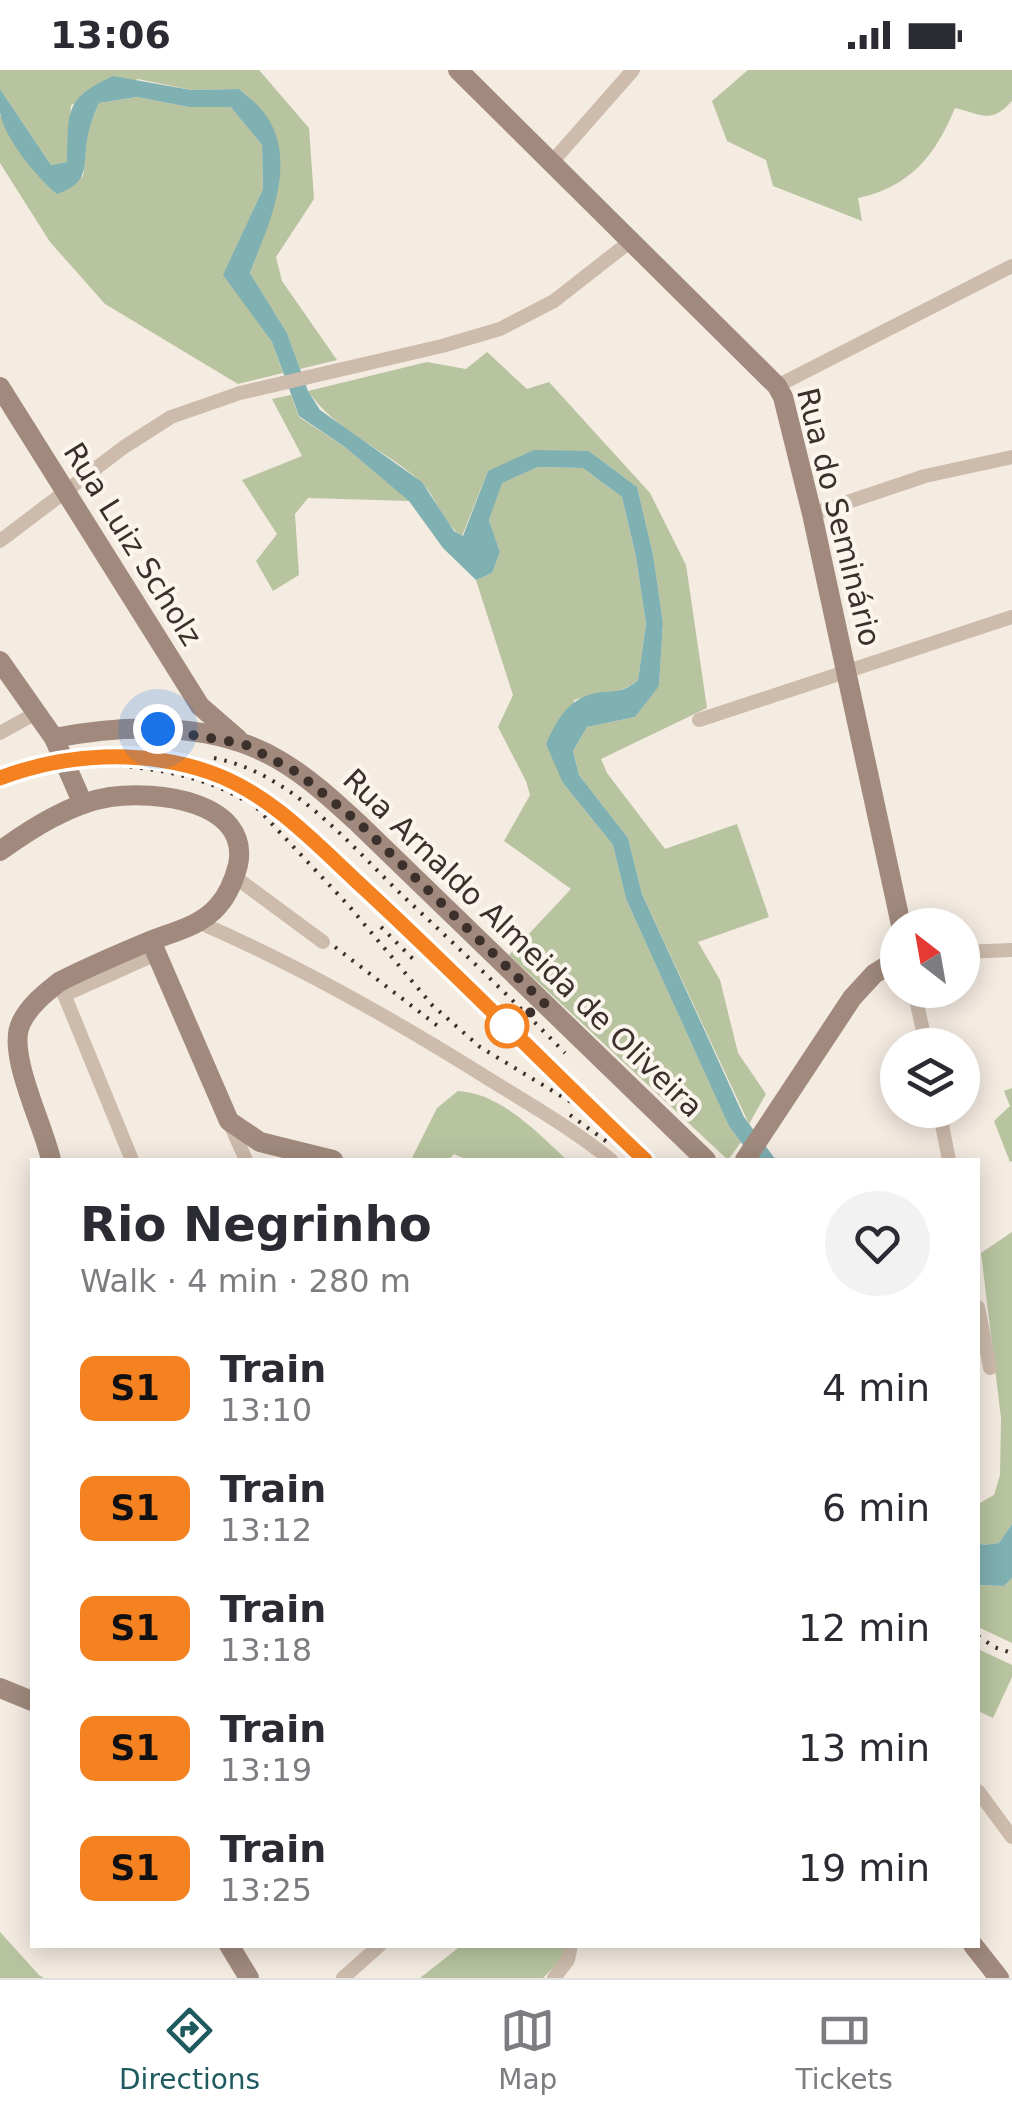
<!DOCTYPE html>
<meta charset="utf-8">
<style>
body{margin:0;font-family:"DejaVu Sans",sans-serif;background:#f2f2f3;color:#2b2b33;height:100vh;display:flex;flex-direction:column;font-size:38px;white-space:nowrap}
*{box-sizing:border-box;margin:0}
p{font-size:32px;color:#7c7c81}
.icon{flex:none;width:55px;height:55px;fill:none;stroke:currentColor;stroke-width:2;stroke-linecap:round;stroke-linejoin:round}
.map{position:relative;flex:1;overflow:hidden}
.panel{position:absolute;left:30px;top:1088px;width:950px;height:790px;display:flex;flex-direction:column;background:#fff;border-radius:0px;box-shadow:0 5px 25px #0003}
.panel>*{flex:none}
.badge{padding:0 20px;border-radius:15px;font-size:35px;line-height:65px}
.needle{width:65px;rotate:329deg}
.tools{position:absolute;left:880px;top:838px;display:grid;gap:20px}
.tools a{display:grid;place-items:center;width:100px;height:100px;border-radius:50%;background:#fff;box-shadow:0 5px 25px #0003;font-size:50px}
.you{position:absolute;width:50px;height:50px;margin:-25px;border:8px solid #fff;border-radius:50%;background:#1a73e8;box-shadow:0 0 0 15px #1a73e833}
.map>.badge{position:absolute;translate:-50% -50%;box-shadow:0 0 0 5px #fff}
.round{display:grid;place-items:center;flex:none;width:105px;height:105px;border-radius:52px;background:#f2f2f3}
.headline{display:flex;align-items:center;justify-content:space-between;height:170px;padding:0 50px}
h1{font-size:48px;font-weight:800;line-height:75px}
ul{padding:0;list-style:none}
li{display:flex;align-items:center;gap:30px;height:120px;padding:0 50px}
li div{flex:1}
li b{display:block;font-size:38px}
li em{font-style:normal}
li .badge{min-width:110px;font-weight:700;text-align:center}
.status{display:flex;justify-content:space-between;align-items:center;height:70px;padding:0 50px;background:#fff;direction:ltr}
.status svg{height:28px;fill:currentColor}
.tab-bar{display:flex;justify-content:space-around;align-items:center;height:140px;border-top:2px solid #e1e1e2;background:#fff;font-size:28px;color:#7c7c81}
.tab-bar a{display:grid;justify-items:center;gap:5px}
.tab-bar .selected{color:#1f5a5e}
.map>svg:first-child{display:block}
</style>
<div class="status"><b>13:06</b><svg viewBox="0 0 49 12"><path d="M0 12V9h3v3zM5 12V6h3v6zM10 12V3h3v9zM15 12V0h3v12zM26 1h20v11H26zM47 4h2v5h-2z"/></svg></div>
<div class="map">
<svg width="1012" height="1908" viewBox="0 0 1012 1908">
<rect width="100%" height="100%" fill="#f4ebe1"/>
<!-- green -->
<g fill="#b8c4a0">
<polygon points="0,0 259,0 309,58 314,129 276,187 282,211 337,290 300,299 287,263 250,203 263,169 263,41 239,19 191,20 138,9 71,35 67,92 51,95 0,19"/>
<path d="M 748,0 L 1012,0 L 1012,31 C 991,55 981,44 955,38 C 935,86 910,117 858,128 L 862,151 L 773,116 L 766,90 L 727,71 L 712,31 Z"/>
<polygon points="137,27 189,37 231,36 262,75 263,119 224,205 272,272 283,303 238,314 105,234 50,172 0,93 0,45 23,87 83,107 88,61 99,33"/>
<path d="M 487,282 L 527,319 L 549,312 L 650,423 L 686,495 L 707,638 L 601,689 L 607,703 L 665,779 L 737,754 L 769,847 L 698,872 L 720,910 L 738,983 L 766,1024 L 749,1054 L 642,824 L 628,768 L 579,705 L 573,681 L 587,657 L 635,647 L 659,615 L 663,553 L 653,484 L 637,417 L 589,381 L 488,401 L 462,466 C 442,453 437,426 419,410 C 384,379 334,360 308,321 L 427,292 L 466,299 Z"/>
<polygon points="291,325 299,347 345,377 410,431 308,428 295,444 299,505 273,521 256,491 277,464 242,410 302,386 272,329"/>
<path d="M 538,397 L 583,398 L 622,427 L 636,487 L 646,554 L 638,610 C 619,626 599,622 574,630 L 563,713 L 613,775 L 626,829 L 729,1055 L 741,1072 L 728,1090 L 509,885 L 571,819 L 504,771 L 530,725 L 526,711 L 498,657 L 513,625 L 476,510 L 492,503 L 500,482 L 489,450 L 501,413 Z"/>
<polygon points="1012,1018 1012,1091 1010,1092 994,1051 1010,1036 1004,1021"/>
<path d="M 458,1021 C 500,1023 537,1062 567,1090 L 468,1090 L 454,1084 L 448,1090 L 411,1090 L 437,1038 Z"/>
<polygon points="1012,1162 1012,1454 999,1473 983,1475 978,1472 978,1434 994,1425 1000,1405 1001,1348 981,1183"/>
<polygon points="1012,1508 1012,1573 978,1557 978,1515 1004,1516"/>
<polygon points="978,1579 1012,1595 1012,1607 993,1648 978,1641"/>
<polygon points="0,1862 39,1905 44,1908 0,1908"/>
<polygon points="462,1875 566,1875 565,1886 543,1908 420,1908"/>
</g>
<!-- water -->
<g fill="#7fb0b2">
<path d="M 113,6 L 191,20 L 239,19 C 247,26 256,33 262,40 C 301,88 269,153 250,203 L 287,263 L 308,321 L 320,340 L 422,412 L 454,461 L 463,466 L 488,401 L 534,380 L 589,381 L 637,417 L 653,484 L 663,553 L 659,616 L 635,647 L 587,657 L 573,681 L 579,705 L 628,768 L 642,824 L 703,957 L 744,1047 L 776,1090 L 754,1090 L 729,1056 L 626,829 L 613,775 L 563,713 L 546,674 C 558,647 570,626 602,622 C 619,621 625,621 638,610 L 646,554 L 636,487 L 622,427 L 583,398 L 538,397 L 502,413 L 489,450 L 500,482 L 492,503 L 476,510 L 443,478 L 409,431 L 345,377 L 299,346 L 272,272 L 223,205 L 263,119 L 262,75 L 231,37 L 189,37 L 137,27 L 99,33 C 95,43 90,54 88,65 C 82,95 92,112 57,124 C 37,108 5,69 0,43 C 0,36 0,26 0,19 L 51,95 L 67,92 C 69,42 63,29 113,6 Z"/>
<polygon points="1012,1454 1012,1508 1004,1516 978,1515 978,1472 983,1475 999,1473"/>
</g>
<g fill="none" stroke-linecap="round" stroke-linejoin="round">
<!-- street -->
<g stroke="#cdbbac" stroke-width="14">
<polyline points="552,92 633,0"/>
<polyline points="777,316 1012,196"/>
<polyline points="812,444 925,406 1012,387"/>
<polyline points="0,471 124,377 171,347 240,323 442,276 500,259 554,231 632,170"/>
<polyline points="699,650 1012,547"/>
<polyline points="0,663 36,643"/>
<polyline points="235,807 323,872"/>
<path d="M 198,852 C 296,894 386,945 476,1001 C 522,1030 569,1056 611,1090"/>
<polyline points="962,882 1012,880"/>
<polyline points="59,912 132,1090"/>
<polyline points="914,920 926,975"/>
<polyline points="64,925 156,884"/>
<polyline points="939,1040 949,1090"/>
<polyline points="229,1052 246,1090"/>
<polyline points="978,1237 990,1298"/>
<polyline points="978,1721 1012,1767"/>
<polyline points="343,1908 380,1875"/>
<polyline points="554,1908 568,1890 571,1875"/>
</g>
<!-- secondary -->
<g stroke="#a18a7d" stroke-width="20">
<polyline points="458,0 777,316 783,327 812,444 901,855"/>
<polyline points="0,317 200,636 238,669"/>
<polyline points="0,591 54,668 83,734"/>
<path d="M 54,668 C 126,654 213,651 279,690 C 308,707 333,730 358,753 L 706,1090"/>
<path d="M 0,781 C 32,758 71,733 110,727 C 155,720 251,731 238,795 C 234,810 228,825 218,836 C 201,856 173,862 150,871 C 119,884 88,897 59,912 C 44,924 29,936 21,953 C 6,983 44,1056 51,1090"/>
<polyline points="151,871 229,1051 260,1072 333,1090"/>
<polyline points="745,1090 852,928 874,904 898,889"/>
<polyline points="0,1618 32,1631"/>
<polyline points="229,1875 249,1908"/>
<polyline points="973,1875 999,1908"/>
</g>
<!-- rail -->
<g stroke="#3b302b" stroke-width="4" stroke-dasharray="2.5 8" stroke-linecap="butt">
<path d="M 214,688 C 292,703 349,774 404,827 C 459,878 513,930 565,983"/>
<path d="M 109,695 C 156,698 207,707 247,732"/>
<path d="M 0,702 C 65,678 150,671 216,698 C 279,724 328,778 377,823 C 437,878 494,935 551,993 C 584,1025 617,1056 648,1090"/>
<polyline points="257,738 349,836 432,935 480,977 594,1046"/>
<polyline points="381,857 413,889"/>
<polyline points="335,877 443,960"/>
<polyline points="570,1045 610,1074"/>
<polyline points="978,1566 994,1577 1012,1583"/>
</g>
</g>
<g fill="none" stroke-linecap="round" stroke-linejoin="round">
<!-- line casing -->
<g stroke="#fff" stroke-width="22">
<path id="line" d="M 0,708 C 66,683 141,679 209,702 C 271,723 319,777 366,820 C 461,908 551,1001 645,1090"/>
</g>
<!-- line -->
<use href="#line" stroke="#f58220" stroke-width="15"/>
<!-- walk -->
<polyline stroke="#3b302b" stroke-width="10" stroke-dasharray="0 18" points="158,659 244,674 298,703 358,752 545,934 507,956"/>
</g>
<!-- markers -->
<circle fill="#fff" stroke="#f58220" stroke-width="5" cx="507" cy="956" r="20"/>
<g text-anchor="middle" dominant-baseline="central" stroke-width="8" stroke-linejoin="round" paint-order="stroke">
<!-- street labels -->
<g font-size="30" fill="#3b302b" stroke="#fbf5ee">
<text transform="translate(839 447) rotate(76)">Rua do Seminário</text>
<text transform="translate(133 474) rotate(58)">Rua Luiz Scholz</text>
<text transform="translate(523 873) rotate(44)">Rua Arnaldo Almeida de Oliveira</text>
</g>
</g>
</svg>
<div class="tools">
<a><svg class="needle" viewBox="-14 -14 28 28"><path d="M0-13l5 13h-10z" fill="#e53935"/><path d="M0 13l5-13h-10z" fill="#7c7c81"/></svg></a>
<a><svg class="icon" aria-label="layers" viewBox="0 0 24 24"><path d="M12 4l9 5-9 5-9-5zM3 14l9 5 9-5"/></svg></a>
</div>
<div class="you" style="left:158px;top:659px"></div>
<section class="panel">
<div class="headline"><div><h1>Rio Negrinho</h1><p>Walk · 4 min · 280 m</p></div><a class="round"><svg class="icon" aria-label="heart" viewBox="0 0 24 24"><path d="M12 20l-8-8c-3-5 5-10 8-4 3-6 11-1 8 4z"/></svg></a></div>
<ul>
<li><span class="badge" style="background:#f58220;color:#111">S1</span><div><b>Train</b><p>13:10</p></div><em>4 min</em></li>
<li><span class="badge" style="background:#f58220;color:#111">S1</span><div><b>Train</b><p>13:12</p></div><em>6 min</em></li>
<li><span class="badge" style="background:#f58220;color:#111">S1</span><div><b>Train</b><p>13:18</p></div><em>12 min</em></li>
<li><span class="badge" style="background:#f58220;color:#111">S1</span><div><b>Train</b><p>13:19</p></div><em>13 min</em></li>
<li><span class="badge" style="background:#f58220;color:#111">S1</span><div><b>Train</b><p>13:25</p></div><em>19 min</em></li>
</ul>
</section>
</div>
<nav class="tab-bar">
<a class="selected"><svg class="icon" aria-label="directions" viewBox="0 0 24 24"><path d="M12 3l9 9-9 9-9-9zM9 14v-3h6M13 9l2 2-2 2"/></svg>Directions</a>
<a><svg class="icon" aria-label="map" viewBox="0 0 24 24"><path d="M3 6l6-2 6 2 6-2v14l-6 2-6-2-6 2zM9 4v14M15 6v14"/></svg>Map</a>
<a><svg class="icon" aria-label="tickets" viewBox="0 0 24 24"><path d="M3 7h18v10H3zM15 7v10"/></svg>Tickets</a>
</nav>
